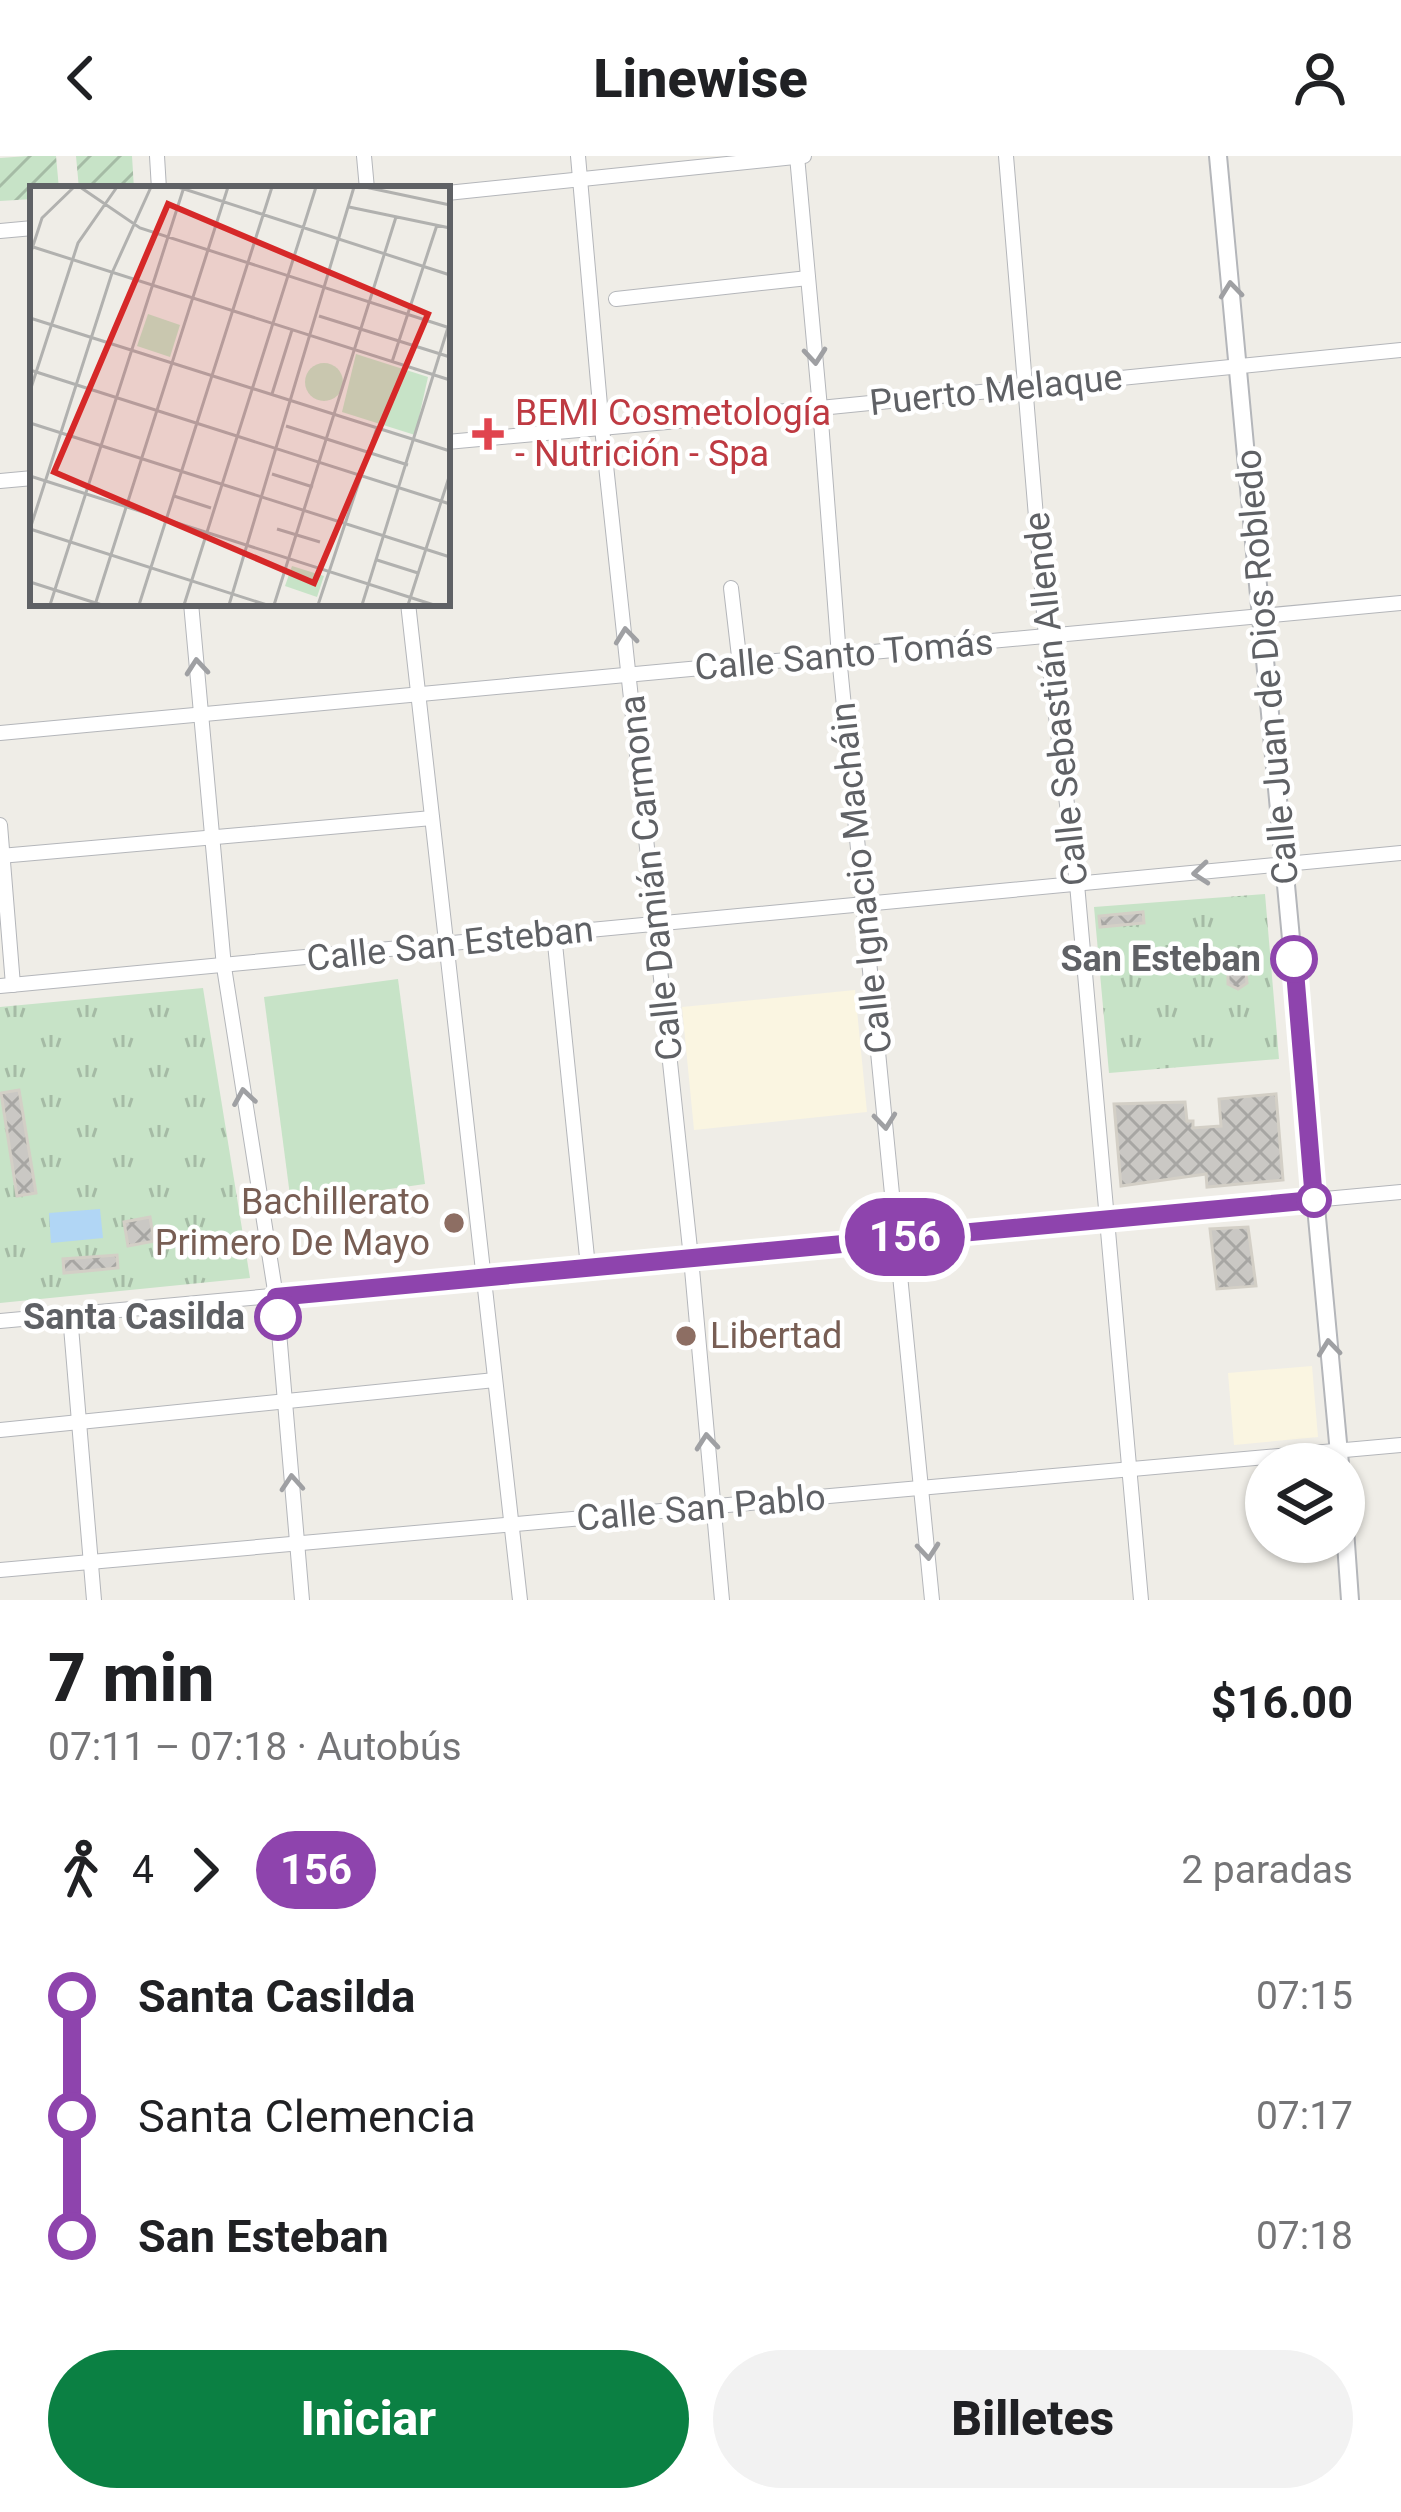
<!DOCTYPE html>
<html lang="es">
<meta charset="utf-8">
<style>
body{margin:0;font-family:Roboto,sans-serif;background:#f2f2f2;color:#202124;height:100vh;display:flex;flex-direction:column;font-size:45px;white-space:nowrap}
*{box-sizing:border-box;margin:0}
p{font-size:39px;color:#757577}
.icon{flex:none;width:66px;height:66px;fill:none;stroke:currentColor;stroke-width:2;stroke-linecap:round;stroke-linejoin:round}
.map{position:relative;height:1444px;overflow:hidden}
.sheet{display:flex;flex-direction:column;background:#fff;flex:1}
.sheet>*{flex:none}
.badge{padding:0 24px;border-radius:39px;font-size:42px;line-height:78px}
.tools{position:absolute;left:1245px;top:1287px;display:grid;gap:24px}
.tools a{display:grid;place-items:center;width:120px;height:120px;border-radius:50%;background:#fff;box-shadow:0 3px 9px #0004;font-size:60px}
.map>.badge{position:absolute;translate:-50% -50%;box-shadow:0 0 0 6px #fff}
.legs{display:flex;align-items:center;gap:18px;height:132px;padding:0 48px;font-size:39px}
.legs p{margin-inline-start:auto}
.headline{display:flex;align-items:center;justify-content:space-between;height:204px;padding:0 48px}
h1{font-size:66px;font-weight:800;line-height:90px}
.primary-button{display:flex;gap:24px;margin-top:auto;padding:24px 48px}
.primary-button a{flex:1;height:138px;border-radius:72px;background:#0b8043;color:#fff;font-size:48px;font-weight:800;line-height:138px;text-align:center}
.primary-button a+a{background:#f2f2f2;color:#202124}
ul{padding:0 48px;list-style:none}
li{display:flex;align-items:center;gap:42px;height:120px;font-size:45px}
li i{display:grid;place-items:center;width:18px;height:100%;margin:0 15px;background:currentColor}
li i::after{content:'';width:30px;height:30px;margin:-15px;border:9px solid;border-radius:50%;background:#fff}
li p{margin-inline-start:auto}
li:first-child i{background:linear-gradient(#0000 50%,currentColor 0)}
li:last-child i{background:linear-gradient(currentColor 50%,#0000 0)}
header{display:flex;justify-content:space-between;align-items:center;height:156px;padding:0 48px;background:#fff;font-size:54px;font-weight:800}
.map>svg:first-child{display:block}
.commercial{fill:#faf5e1}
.grass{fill:#c7e3c7}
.park{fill:url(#park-tufts)}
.garden{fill:url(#garden-furrows)}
.water{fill:#b1d6f5}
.building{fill:url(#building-cross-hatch);stroke:#d3cfc6;stroke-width:3}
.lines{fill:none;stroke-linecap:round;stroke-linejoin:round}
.minor-casing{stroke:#b4b6ba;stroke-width:16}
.tertiary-casing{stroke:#b4b6ba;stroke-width:20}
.minor{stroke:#fff;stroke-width:14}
.tertiary{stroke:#fff;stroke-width:16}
.oneway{stroke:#9fa0a3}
.line-1-casing{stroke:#fff;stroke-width:27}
.line-1{stroke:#8e44ad;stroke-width:18}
.health-dot{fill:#e0444e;stroke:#fff;stroke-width:4.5}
.stop-1-dot{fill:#fff;stroke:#8e44ad;stroke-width:6}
.education-dot{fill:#8d6e63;stroke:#fff;stroke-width:4.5}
.labels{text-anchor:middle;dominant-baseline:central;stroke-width:9;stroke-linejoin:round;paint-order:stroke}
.street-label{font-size:36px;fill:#5f6165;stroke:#fff}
.health-label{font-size:36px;fill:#be3a42;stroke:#fff;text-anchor:start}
.stop-label{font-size:36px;font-weight:bold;fill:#5f6165;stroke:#fff;text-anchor:end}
.education-label{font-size:36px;fill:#785e54;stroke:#fff;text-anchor:end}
.inset-road{fill:none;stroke:#b1b1af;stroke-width:3}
.view{fill:#d62828;fill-opacity:0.15;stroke:#d62828;stroke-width:6}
.inset-edge{fill:none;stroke:#5f6165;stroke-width:6}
</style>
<header><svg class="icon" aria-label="back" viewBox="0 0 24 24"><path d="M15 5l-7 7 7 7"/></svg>Linewise<svg class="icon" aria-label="person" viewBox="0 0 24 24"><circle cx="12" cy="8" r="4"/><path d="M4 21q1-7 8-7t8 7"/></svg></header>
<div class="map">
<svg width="1401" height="1444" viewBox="0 0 1401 1444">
<defs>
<pattern id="park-tufts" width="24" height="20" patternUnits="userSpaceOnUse" patternTransform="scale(3)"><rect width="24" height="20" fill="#c7e3c7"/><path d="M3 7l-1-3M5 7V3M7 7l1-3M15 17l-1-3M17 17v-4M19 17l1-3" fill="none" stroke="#a5bba5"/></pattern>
<pattern id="garden-furrows" width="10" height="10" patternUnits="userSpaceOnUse" patternTransform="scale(3)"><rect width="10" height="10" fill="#c7e3c7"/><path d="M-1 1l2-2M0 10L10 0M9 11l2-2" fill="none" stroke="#a5bba5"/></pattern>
<pattern id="building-cross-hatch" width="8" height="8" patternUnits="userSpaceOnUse" patternTransform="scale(3)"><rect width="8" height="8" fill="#cac8c4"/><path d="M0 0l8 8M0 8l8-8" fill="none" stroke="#a7a6a3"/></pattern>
</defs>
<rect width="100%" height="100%" fill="#efede7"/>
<g class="commercial">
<path d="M855,834L867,956L694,974L682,851Z"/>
<path d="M1312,1210L1318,1281L1234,1289L1228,1217Z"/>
</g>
<path class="grass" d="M398,823L425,1028L291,1047L264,841Z"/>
<g class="park">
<path d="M1265,738L1279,903L1109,917L1094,751Z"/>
<path d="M203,832L250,1122L0,1147V851Z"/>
</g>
<g class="garden">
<path d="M28,0H56L59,33H33V43L0,45V2Z"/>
<path d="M76,0H132L134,33H79Z"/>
</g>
<path class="water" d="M100,1053L103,1082L51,1087L49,1057Z"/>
<g class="building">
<path d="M1143,756L1144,767L1100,771L1099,760Z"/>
<path d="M1236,812L1246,816L1247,827L1238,833L1228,828V818Z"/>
<path d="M19,934L36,1037L17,1040L1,937Z"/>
<path d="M1276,938L1283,1024L1207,1031L1206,1018L1121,1030L1114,948L1185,946L1187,965H1193V972L1221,970L1219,943Z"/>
<path d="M150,1061L154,1085L128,1090L124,1066Z"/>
<path d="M1248,1071L1256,1130L1217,1133L1210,1073Z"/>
<path d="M117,1099L118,1112L64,1117L63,1103Z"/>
</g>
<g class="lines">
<g class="minor-casing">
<g id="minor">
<path d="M157,0L159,33"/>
<path d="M364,0L367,33"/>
<path d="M578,0L602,272L691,1102L722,1444"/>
<path d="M797,0L820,252L839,500L932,1444"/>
<path d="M1006,0L1046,481L1077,728L1141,1444"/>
<path d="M447,37L804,0"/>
<path d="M0,75L33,72"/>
<path d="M616,143L808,122"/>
<path d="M447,286L820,252L1401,194"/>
<path d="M0,325L33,322"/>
<path d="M731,432L740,509"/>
<path d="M191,447L224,811L276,1141L302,1444"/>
<path d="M408,447L520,1444"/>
<path d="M0,577L1401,447"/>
<path d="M0,669L13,829"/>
<path d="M0,700L432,662"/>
<path d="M554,778L588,1111"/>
<path d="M0,830L1401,697"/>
<path d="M70,1159L94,1444"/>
<path d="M0,1165L1401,1036"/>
<path d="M0,1274L495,1224"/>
<path d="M0,1414C467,1371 934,1332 1401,1289"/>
</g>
</g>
<g class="tertiary-casing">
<g id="tertiary">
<path d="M1218,0L1340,1308"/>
<path d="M1344,1359L1350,1444"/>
</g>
</g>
<use href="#minor" class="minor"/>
<use href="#tertiary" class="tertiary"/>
</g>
<defs><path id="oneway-chevron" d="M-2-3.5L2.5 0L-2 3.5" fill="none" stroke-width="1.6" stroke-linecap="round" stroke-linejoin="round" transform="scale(3)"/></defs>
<g class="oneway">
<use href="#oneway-chevron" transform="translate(1231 134) rotate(-96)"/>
<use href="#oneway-chevron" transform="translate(815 200) rotate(85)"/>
<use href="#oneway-chevron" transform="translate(626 480) rotate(-96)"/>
<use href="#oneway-chevron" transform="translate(197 511) rotate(-95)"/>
<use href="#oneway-chevron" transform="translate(1201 717) rotate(175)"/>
<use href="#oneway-chevron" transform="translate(244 941) rotate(-99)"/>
<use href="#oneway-chevron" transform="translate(885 965) rotate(84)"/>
<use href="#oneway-chevron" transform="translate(1329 1192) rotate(-96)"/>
<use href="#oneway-chevron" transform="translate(707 1286) rotate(-95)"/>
<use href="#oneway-chevron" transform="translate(292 1327) rotate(-94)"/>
<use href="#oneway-chevron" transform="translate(928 1395) rotate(85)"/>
</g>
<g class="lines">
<g class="line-1-casing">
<path id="line-1" d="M278,1161L276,1141L1314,1044L1294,803"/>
</g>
<use href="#line-1" class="line-1"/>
</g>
<path class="health-dot" d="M482 260h12v12h12v12h-12v12h-12v-12h-12v-12h12z"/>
<g class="stop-1-dot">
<circle cx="1294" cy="803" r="21"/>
<circle cx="1314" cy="1044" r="15"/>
<circle cx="278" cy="1161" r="21"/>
</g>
<g class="education-dot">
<circle cx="454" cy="1067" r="12"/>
<circle cx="686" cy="1180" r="12"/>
</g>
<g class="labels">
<g class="street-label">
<text transform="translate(996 234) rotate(-6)">Puerto Melaque</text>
<text transform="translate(844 499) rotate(-5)">Calle Santo Tomás</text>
<text transform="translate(1267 511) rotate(-95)">Calle Juan de Dios Robledo</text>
<text transform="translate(1056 543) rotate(-96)">Calle Sebastián Allende</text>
<text transform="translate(651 722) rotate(-96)">Calle Damián Carmona</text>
<text transform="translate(861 722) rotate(-96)">Calle Ignacio Macháin</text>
<text transform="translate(450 788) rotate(-6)">Calle San Esteban</text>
<text transform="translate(701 1352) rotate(-5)">Calle San Pablo</text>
</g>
<g class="health-label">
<text x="515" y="257">BEMI Cosmetología<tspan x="515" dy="41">- Nutrición - Spa</tspan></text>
</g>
<g class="stop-label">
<text x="1261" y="803">San Esteban</text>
<text x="245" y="1161">Santa Casilda</text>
</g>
<g class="education-label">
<text x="430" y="1046">Bachillerato<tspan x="430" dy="41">Primero De Mayo</tspan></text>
<text x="710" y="1180" text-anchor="start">Libertad</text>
</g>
</g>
<g transform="translate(30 30)">
<rect width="420" height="420" fill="#efede7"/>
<path d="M275 196a19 19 0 1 1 38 0a19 19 0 1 1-38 0Z" fill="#c7e3c7"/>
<path d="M118,128L150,139L140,171L107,160ZM326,168L398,191L385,249L312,226ZM262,380L294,390L287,411L255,400Z" fill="#c7e3c7"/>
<path class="inset-road" d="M50,1L110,42L420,142M148,1L420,89M335,1L420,19M319,21L420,42M0,60L420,194M0,69L12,32L44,1M289,130L420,171M0,132L420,265M362,176L407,39M0,184L420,318M0,205L48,57L87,1M242,208L262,144M0,237L420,371M256,240L378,279M242,288L283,301M0,290L404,419M144,310L181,322M0,343L82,87L121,1M0,343L237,419M247,343L290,356M347,374L388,387M0,396L72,419M20,419L154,1M65,419L198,1M109,419L242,1M154,419L286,1M199,419L324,1M244,419L366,31M288,419L347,242M332,419L420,135M378,419L420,288"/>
<path class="view" d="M138,18L398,128L284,397L24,286Z"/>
<rect width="420" height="420" class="inset-edge"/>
</g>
</svg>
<div class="tools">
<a><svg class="icon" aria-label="layers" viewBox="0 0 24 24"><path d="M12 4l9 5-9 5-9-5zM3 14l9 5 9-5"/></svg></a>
</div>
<b class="badge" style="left:905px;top:1081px;background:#8e44ad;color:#fff">156</b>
</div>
<section class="sheet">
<div class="headline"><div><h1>7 min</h1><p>07:11 – 07:18 · Autobús</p></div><b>$16.00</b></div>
<div class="legs"><svg class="icon" aria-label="walk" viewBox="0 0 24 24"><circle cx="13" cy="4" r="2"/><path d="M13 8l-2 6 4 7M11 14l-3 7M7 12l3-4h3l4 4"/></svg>4<svg class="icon" aria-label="forward" viewBox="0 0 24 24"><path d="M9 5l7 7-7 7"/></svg><b class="badge" style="background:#8e44ad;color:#fff">156</b><p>2 paradas</p></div>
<ul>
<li><i style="color:#8e44ad"></i><b>Santa Casilda</b><p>07:15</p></li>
<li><i style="color:#8e44ad"></i><span>Santa Clemencia</span><p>07:17</p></li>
<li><i style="color:#8e44ad"></i><b>San Esteban</b><p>07:18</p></li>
</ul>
<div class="primary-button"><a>Iniciar</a><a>Billetes</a></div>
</section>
